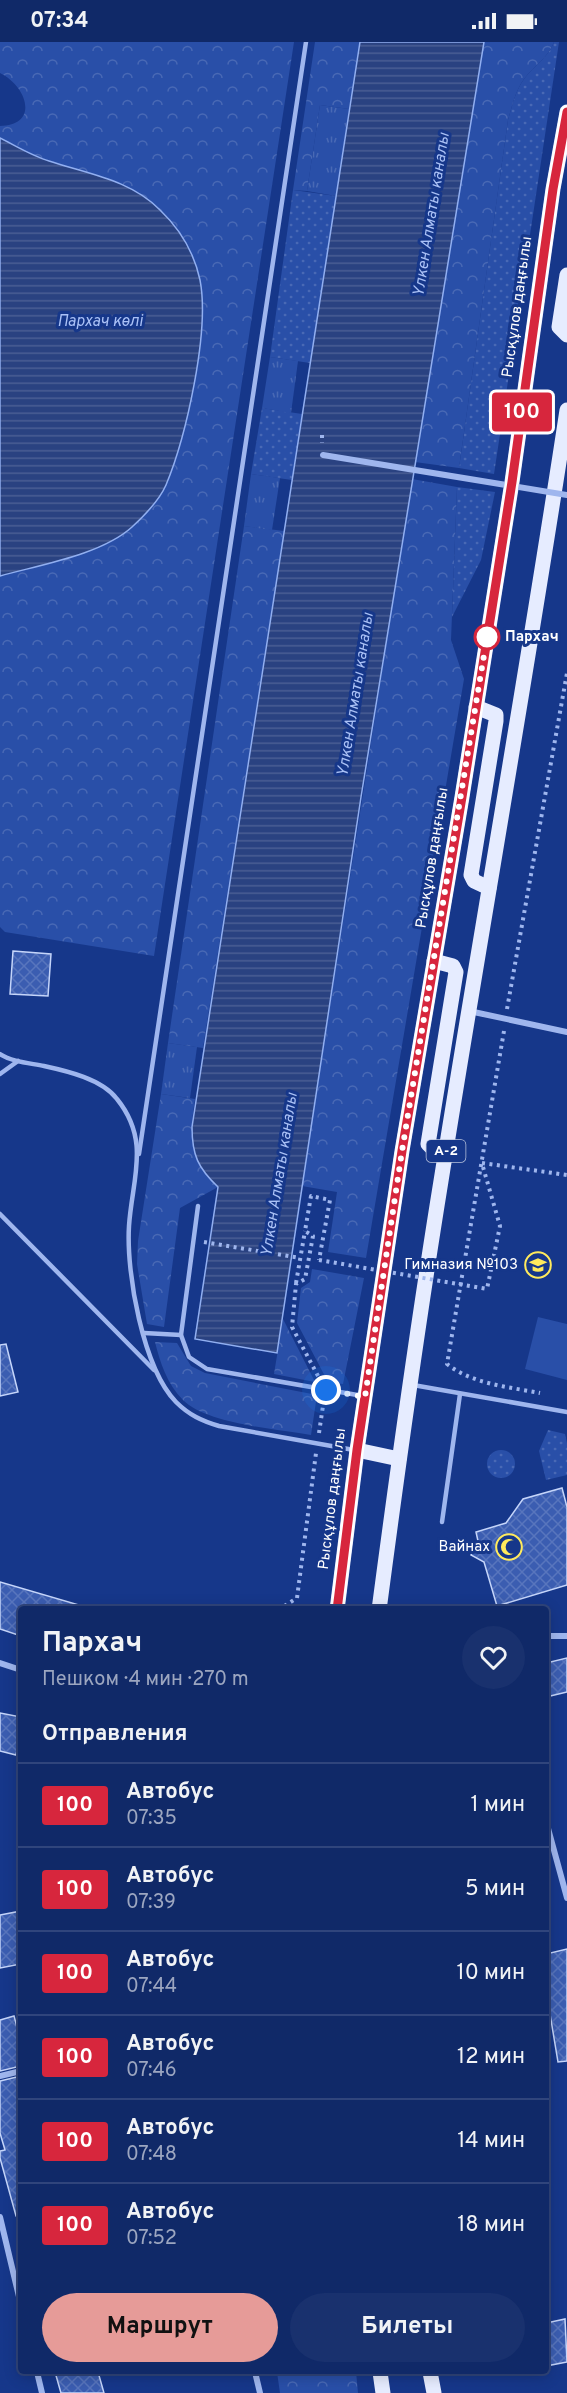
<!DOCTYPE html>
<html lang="ru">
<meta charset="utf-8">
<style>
body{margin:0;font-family:Overpass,sans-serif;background:#19316e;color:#f1f3f6;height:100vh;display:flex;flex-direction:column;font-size:22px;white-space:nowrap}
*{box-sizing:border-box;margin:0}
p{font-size:20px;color:#9ca6c0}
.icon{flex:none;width:33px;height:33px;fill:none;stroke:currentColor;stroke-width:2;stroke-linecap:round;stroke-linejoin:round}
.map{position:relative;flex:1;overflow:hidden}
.panel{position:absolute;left:18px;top:1564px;width:531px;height:768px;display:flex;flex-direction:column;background:#102968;border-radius:6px;box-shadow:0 3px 15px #0003,0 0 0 2px #30457c}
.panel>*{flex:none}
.badge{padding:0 12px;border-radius:4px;font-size:21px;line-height:39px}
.you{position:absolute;width:30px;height:30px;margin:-15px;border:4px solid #fff;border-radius:50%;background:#1a73e8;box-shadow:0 0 0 9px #1a73e833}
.map>.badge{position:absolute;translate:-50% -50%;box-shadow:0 0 0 3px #fff}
h2{padding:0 24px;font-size:22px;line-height:54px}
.round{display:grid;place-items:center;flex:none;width:63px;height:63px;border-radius:32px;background:#19316e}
.head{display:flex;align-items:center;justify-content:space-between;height:102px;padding:0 24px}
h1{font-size:28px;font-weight:700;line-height:45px}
.action{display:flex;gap:12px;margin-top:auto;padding:12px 24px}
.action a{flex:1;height:69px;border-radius:36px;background:#e69b98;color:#111;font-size:24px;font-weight:700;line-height:69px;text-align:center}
.action a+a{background:#19316e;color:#f1f3f6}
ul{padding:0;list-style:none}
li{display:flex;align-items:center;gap:18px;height:84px;padding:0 24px;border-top:2px solid #30457c}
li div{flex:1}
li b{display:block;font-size:22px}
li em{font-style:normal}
li .badge{min-width:66px;font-weight:700;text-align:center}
.status{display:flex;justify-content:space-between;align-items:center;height:42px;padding:0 30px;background:#102968;direction:ltr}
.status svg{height:16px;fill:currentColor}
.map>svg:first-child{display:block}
.grass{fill:url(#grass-dots)}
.forest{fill:url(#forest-crowns)}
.park{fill:url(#park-tufts)}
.garden{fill:#294fa8}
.water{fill:url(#water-rules);stroke:#91aff1;stroke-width:1.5}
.building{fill:url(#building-cross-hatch);stroke:#c5d5fa;stroke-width:1.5}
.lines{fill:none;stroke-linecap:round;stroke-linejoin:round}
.path{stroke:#9fb6ee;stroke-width:4;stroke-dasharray:3 4.5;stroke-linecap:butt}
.lane{stroke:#9fb6ee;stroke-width:4.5}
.street{stroke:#9fb6ee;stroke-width:6}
.primary{stroke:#e6ecff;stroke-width:15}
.path-bridge{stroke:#9fb6ee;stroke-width:4;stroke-dasharray:3 4.5;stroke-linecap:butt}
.street-bridge{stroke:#9fb6ee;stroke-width:6}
.line-casing{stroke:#fff;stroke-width:14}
.line{stroke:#d7263d;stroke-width:9}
.walk{stroke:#fff;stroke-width:6;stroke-dasharray:0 10.8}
.stop-dot{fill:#fff;stroke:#d7263d;stroke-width:3}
.labels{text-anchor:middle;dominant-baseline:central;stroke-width:6;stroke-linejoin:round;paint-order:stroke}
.shield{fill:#16378a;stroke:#b9c3dc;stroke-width:1.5}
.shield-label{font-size:14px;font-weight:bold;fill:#fff}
.street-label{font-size:15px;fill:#fff;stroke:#16378a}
.stop-label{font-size:15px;font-weight:bold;fill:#fff;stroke:#16378a;text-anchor:start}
.poi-label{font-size:15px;fill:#fff;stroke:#16378a;text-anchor:end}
.water-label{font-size:16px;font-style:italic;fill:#aac1f6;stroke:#16378a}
</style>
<div class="status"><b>07:34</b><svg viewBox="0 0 49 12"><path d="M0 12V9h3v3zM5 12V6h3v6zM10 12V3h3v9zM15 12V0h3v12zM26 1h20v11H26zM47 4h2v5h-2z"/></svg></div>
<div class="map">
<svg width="567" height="2351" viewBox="0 0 567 2351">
<defs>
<pattern id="grass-dots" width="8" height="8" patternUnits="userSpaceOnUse" patternTransform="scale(1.5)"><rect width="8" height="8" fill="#294fa8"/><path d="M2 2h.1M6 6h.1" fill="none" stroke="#4969b5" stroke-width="1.8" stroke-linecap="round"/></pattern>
<pattern id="forest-crowns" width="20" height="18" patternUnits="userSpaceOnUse" patternTransform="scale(1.5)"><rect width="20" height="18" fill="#294fa8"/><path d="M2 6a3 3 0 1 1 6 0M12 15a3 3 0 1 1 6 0" fill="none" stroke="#4969b5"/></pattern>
<pattern id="park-tufts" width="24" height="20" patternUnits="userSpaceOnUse" patternTransform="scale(1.5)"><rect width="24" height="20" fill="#294fa8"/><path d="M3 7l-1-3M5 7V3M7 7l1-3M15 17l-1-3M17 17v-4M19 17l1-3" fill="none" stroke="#4969b5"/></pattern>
<pattern id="water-rules" width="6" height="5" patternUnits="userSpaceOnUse" patternTransform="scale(1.5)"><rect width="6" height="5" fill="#2a4281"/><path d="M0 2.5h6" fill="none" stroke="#4a5e94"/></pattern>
<pattern id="building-cross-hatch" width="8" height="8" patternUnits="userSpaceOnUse" patternTransform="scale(1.5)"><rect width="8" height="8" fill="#3b5db1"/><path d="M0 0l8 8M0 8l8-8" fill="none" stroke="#5875bd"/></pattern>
</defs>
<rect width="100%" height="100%" fill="#16378a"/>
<g class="grass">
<path d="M554,0H559L494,432L459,426L508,78C512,65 515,49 524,37C534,24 548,16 554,0Z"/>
<path d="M293,148L336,154L310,321L270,315Z"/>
<path d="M262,366L302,372L292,438L251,432Z"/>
<path d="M457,445L495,450L481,518L452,575Z"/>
<path d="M548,1388L565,1392L567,1401V1433L546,1438L539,1409Z"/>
<circle cx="501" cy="1422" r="14"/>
</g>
<g class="forest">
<path d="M0,0H294L154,914L5,890L0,885V534C45,521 89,511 129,487L140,151L111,139L35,114L0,96V84C40,83 27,44 0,31Z"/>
<path d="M315,0H360L349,67L320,63L307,149L293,148Z"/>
<path d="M484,0H554C548,16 534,24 524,37C515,49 512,65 508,78L459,426L415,420Z"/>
<path d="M412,437L457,445L451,598L464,637L366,1216L328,1210L337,1150L302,1144Z"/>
<path d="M244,484L284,489L203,1006L168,1001Z"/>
<path d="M161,1052L195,1057C189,1095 189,1118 218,1145L180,1166L164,1285L147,1282L137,1222L138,1199Z"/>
<path d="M312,1227L364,1236L343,1342L328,1340L297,1281L301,1246L310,1240Z"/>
<path d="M283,1277L315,1340L274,1332Z"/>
<path d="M155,1300L177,1301L191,1324L205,1331L317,1353L311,1393C277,1387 207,1382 183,1358C167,1342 160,1320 155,1300Z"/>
<path d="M277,2330H356L358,2351H280Z"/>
</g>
<g class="park">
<path d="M320,63L349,67L336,154L307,149Z"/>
<path d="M270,315L298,319L291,371L262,366Z"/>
<path d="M251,432L280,436L272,488L244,484Z"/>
<path d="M168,1001L197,1005L190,1056L161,1052Z"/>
</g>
<path class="garden" d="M538,1275L567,1282V1338L525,1327Z"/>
<g class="water">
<path d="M360,0H484L361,755L277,1311L195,1297L218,1145C198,1126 192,1113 192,1085Z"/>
<path d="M0,96C16,104 32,114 49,119C88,132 131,138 160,168C181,188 194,210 200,238C210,289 186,395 166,443C159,459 144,474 132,485C101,513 39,523 0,534Z"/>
</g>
<g class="building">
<path d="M13,909L51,912L48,954L10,952Z"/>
<path d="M6,1302L18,1350L0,1354V1303Z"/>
<path d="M562,1446L567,1465V1543L497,1564L484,1520L471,1513L478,1499L476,1490L506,1481L523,1457Z"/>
<path d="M0,1540L79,1563V1568H21V1594L0,1587Z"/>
<path d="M567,1616V1650L546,1655V1621Z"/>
<path d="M0,1671L21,1675V1690L16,1713L0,1709Z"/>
<path d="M21,1869V1922L0,1926V1873Z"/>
<path d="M567,1907V2019L558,2020L546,1948V1912Z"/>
<path d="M14,1974L21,2000V2024L0,2029V1978Z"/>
<path d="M21,2034V2173L16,2174L0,2116V2109L5,2108L0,2091V2039Z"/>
<path d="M565,2277L567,2320L546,2324V2281Z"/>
<path d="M55,2330H98L104,2351H61Z"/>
</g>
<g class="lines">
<g class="path">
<path d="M322,393V401"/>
<path d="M507,967L567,631"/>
<path d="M504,989L447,1322C472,1342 509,1345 540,1351"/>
<path d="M482,1121L567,1133"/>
<path d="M483,1125L500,1184L487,1247"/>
<path d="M204,1200L300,1216"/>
<path d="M296,1241L305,1189"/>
<path d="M318,1334L292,1285L296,1242L305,1237L313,1194L305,1189L311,1154L330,1158L319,1218"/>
<path d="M319,1391L324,1357"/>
<path d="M278,1568L297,1556L316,1411"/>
</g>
<g class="lane">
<path d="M0,1012C12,1020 29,1021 44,1024C67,1029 102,1037 117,1057C151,1099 132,1137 129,1184C126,1231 143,1326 176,1360C189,1373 202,1379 219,1384L354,1408"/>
<path d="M0,1032L18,1019"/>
<path d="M139,1112L306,0"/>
<path d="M198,1164L181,1293L189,1315L207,1327L363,1354"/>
<path d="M0,1172L154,1328"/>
<path d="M144,1291L181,1293"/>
<path d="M413,1343L567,1370"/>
<path d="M442,1480L460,1352"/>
</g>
<g class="street">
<path d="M469,969L567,990"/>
<path d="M546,1594H567"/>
<path d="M0,1621L21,1628"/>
<path d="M546,1779L567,1856"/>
<path d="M0,2034L21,2029"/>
<path d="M0,2175L21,2263"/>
<path d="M37,2330L42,2351"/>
<path d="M255,2330L260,2351"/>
</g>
<g class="primary">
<path d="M567,233L559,285L567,293"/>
<path d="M476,665L496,673V679L471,833L474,839L489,846"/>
<path d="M434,919L453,924L456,930L428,1102L431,1105L445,1112"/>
<path d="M357,1408L399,1417"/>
<path d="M337,1568L357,1408L402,1109L462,755L512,440L553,147L567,70"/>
<path d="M379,1568C398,1424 418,1281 441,1139C482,882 528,626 567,368"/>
<path d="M380,2330L383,2351"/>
<path d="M430,2330L434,2351"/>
</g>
<path class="path-bridge" d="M319,1218L487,1247"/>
<path class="street-bridge" d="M323,413L567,453"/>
</g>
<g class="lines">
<g class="line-casing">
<path id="line" d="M337,1568L357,1408L402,1109L462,755L512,440L553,147L567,70"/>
</g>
<use href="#line" class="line"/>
<path class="walk" d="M326,1348L365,1355L402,1109L487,595"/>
</g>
<defs>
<g id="school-ring" transform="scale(1.35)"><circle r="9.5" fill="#16378a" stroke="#ffea5c" stroke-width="1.5"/><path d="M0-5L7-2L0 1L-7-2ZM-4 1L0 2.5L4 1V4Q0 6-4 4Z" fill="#ffea5c"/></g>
<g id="mosque-ring" transform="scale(1.35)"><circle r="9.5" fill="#16378a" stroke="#ffea5c" stroke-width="1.5"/><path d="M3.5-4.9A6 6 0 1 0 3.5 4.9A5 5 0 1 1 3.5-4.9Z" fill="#ffea5c"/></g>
</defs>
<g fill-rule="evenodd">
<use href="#school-ring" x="538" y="1223"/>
<use href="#mosque-ring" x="509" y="1505"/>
</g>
<circle class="stop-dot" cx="487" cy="595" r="12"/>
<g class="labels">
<rect class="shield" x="426.5" y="1098" width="39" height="22" rx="4.5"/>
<g class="shield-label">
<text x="446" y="1109">A-2</text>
</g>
<g class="street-label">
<text transform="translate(518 265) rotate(-82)">Рысқұлов даңғылы</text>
<text transform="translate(433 816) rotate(-81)">Рысқұлов даңғылы</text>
<text transform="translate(333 1457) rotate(-83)">Рысқұлов даңғылы</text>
</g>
<g class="stop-label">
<text x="505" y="595">Пархач</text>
</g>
<g class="poi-label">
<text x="518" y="1223">Гимназия №103</text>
<text x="490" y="1505">Вайнах</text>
</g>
<g class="water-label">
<text transform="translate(432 173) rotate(-81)">Үлкен Алматы каналы</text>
<text x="100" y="280">Пархач көлі</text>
<text transform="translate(356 653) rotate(-81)">Үлкен Алматы каналы</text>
<text transform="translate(280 1133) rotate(-81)">Үлкен Алматы каналы</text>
</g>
</g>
</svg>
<div class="you" style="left:326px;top:1348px"></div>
<b class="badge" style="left:522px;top:370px;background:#d7263d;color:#fff">100</b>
<section class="panel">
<div class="head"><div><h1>Пархач</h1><p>Пешком · 4 мин · 270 m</p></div><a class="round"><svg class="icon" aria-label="heart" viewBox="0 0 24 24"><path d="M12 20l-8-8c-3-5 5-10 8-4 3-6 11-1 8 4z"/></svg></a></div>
<h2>Отправления</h2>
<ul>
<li><span class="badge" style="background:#d7263d;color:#fff">100</span><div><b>Автобус</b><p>07:35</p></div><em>1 мин</em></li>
<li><span class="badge" style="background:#d7263d;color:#fff">100</span><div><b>Автобус</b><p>07:39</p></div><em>5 мин</em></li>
<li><span class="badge" style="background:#d7263d;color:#fff">100</span><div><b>Автобус</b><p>07:44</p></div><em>10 мин</em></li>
<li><span class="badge" style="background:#d7263d;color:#fff">100</span><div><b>Автобус</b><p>07:46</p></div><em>12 мин</em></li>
<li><span class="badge" style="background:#d7263d;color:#fff">100</span><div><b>Автобус</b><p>07:48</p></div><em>14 мин</em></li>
<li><span class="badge" style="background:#d7263d;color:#fff">100</span><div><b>Автобус</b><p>07:52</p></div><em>18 мин</em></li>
</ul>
<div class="action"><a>Маршрут</a><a>Билеты</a></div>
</section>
</div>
